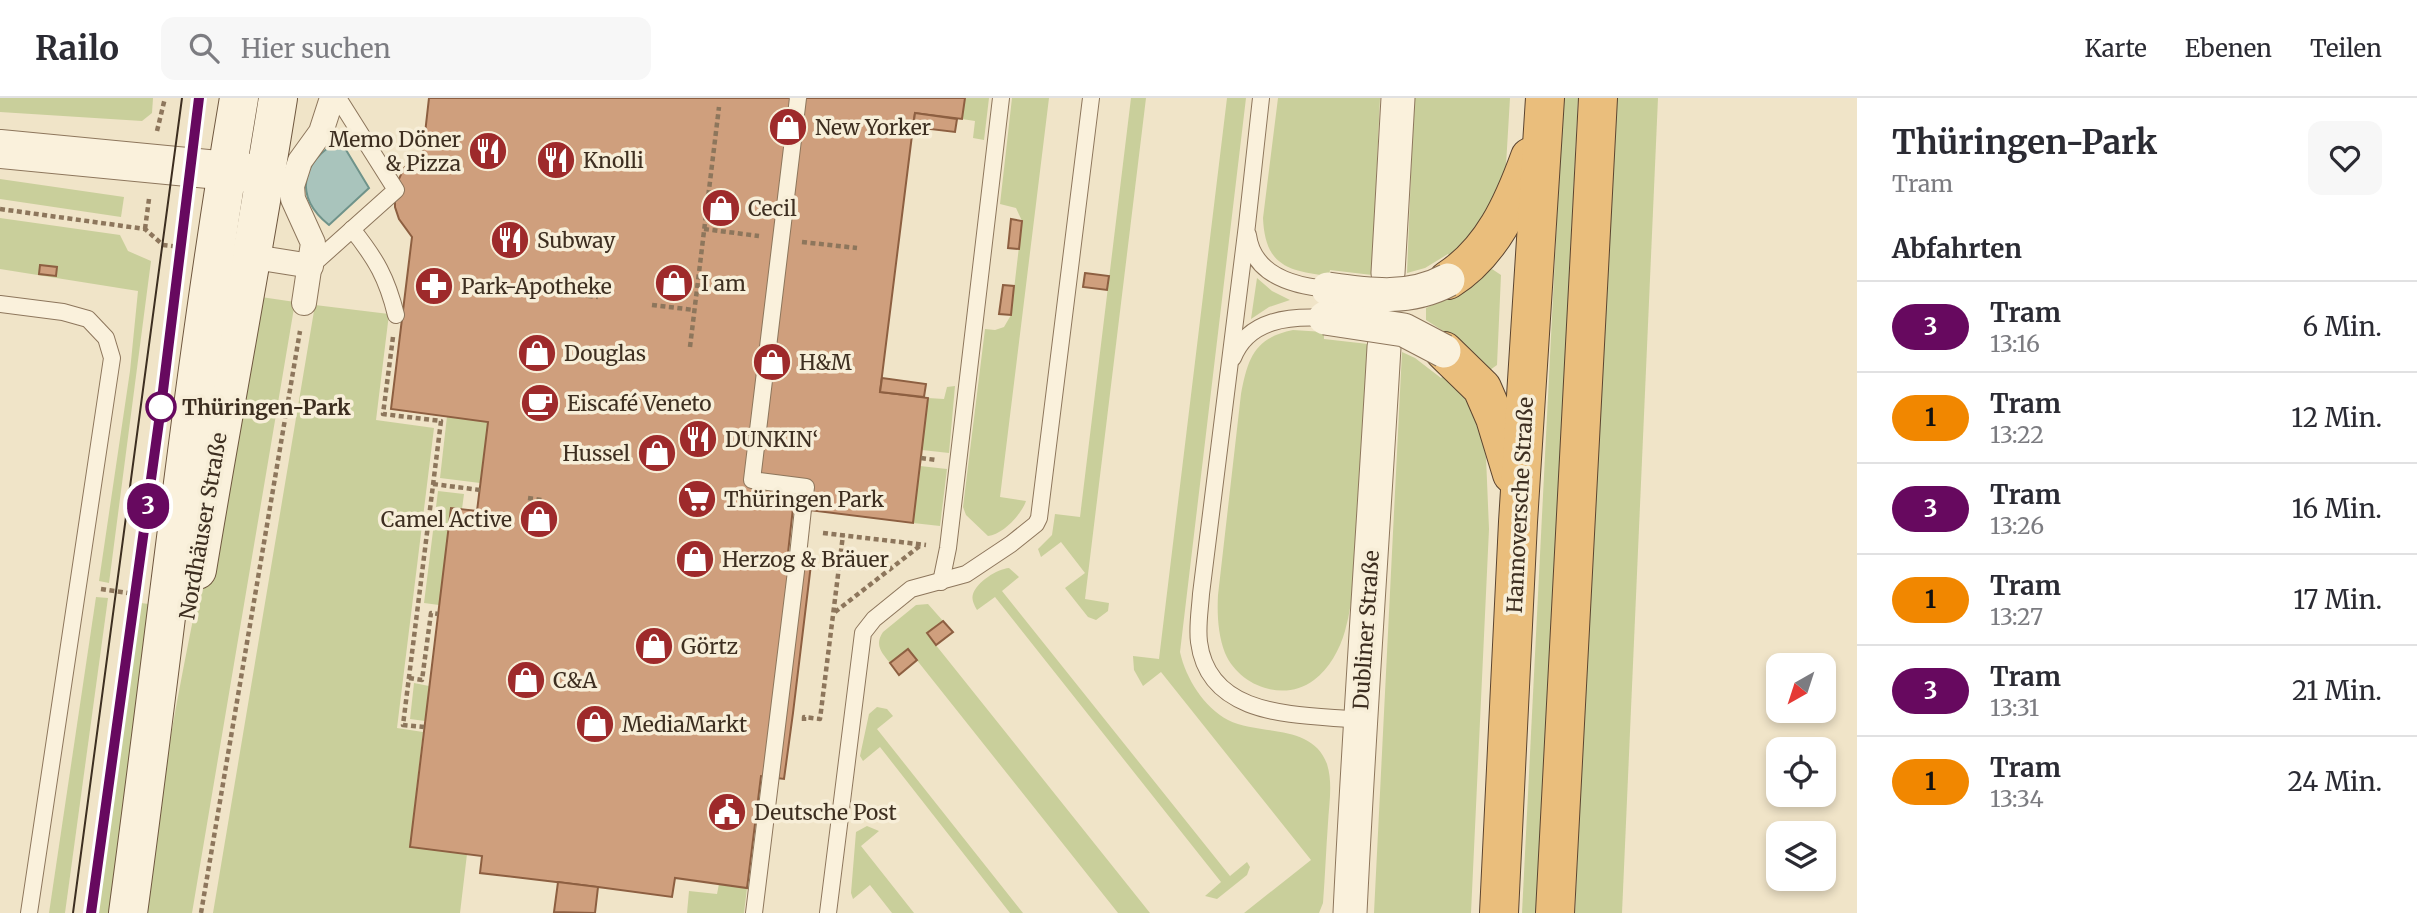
<!DOCTYPE html>
<html lang="de">
<meta charset="utf-8">
<style>
body{margin:0;font-family:Merriweather,serif;background:#f7f7f7;color:#2b2b33;height:100vh;display:flex;flex-direction:column;font-size:26px;white-space:nowrap}
*{box-sizing:border-box;margin:0}
p{font-size:23px;color:#7c7c81}
.icon{flex:none;width:38px;height:38px;fill:none;stroke:currentColor;stroke-width:2;stroke-linecap:round;stroke-linejoin:round}
.map{position:relative;flex:1;overflow:hidden}
.details{display:flex;flex-direction:column;background:#fff;width:560px}
.details>*{flex:none}
.badge{padding:0 14px;border-radius:23px;font-size:24px;line-height:46px}
.needle{width:46px;rotate:219deg}
.controls{position:absolute;left:1766px;top:555px;display:grid;gap:14px}
.controls a{display:grid;place-items:center;width:70px;height:70px;border-radius:14px;background:#fff;box-shadow:0 4px 10px #0003;font-size:35px}
.map>.badge{position:absolute;translate:-50% -50%;box-shadow:0 0 0 4px #fff}
h2{padding:0 35px;font-size:26px;line-height:63px}
.round{display:grid;place-items:center;flex:none;width:74px;height:74px;border-radius:14px;background:#f7f7f7}
.summary{display:flex;align-items:center;justify-content:space-between;height:119px;padding:0 35px}
h1{font-size:33px;font-weight:700;line-height:52px}
ul{padding:0;list-style:none}
li{display:flex;align-items:center;gap:21px;height:91px;padding:0 35px;border-top:2px solid #e1e1e2}
li div{flex:1}
li b{display:block;font-size:26px}
li em{font-style:normal}
li .badge{min-width:77px;font-weight:700;text-align:center}
header{display:flex;align-items:center;gap:42px;box-sizing:border-box;height:98px;padding:0 35px;background:#fff;border-bottom:2px solid #e1e1e2}
header strong{font-size:33px}
nav{display:flex;gap:38px;margin-inline-start:auto;font-size:24px}
.search{width:490px;height:63px;background:#f7f7f7;display:flex;align-items:center;gap:18px;box-sizing:border-box;padding:0 24px;border-radius:14px;color:#7c7c81;font-size:26px}
main{display:flex;flex:1;min-height:0}
.map>svg:first-child{display:block}
.green{fill:#c9cf9b}
.water{fill:#a9c4bc;stroke:#6f938a;stroke-width:2}
.building{fill:#cf9f7d;stroke:#8d5f41;stroke-width:2}
.lines{fill:none;stroke-linecap:round;stroke-linejoin:round}
.service-casing{stroke:#8d765c;stroke-width:18}
.pedestrian-casing{stroke:#8d765c;stroke-width:26}
.minor-casing{stroke:#8d765c;stroke-width:35}
.tertiary-casing{stroke:#8d765c;stroke-width:40}
.secondary-casing{stroke:#6f573f;stroke-width:40}
.trunk-casing{stroke:#5b4430;stroke-width:40}
.path{stroke:#8d765c;stroke-width:4.5;stroke-dasharray:5 3.5;stroke-linecap:butt}
.service{stroke:#faf1dc;stroke-width:16}
.pedestrian{stroke:#faf1dc;stroke-width:24}
.minor{stroke:#faf1dc;stroke-width:33}
.tertiary{stroke:#faf1dc;stroke-width:38}
.secondary{stroke:#faf1dc;stroke-width:38}
.trunk{stroke:#eabe7c;stroke-width:38}
.tram{stroke:#3d2e20;stroke-width:2}
.service-bridge-casing{stroke:#8d765c;stroke-width:18;stroke-linecap:butt}
.minor-bridge-casing{stroke:#8d765c;stroke-width:35;stroke-linecap:butt}
.service-bridge{stroke:#faf1dc;stroke-width:16}
.minor-bridge{stroke:#faf1dc;stroke-width:33}
.line-casing{stroke:#fff;stroke-width:16}
.line{stroke:#67095f;stroke-width:10}
.stop-dot{fill:#fff;stroke:#67095f;stroke-width:3.5}
.labels{text-anchor:middle;dominant-baseline:central;stroke-width:7;stroke-linejoin:round;paint-order:stroke}
.poi-label{font-size:21px;fill:#3d2e20;stroke:#f7eed8;text-anchor:start}
.stop-label{font-size:21px;font-weight:bold;fill:#3d2e20;stroke:#f7eed8;text-anchor:start}
.street-label{font-size:21px;fill:#3d2e20;stroke:#f7eed8}
</style>
<header>
<strong>Railo</strong>
<div class="search"><svg class="icon" aria-label="search" viewBox="0 0 24 24"><circle cx="10" cy="10" r="6"/><path d="M15 15l6 6"/></svg>Hier suchen</div>
<nav><a>Karte</a><a>Ebenen</a><a>Teilen</a></nav>
</header>
<main>
<div class="map">
<svg width="1857" height="815" viewBox="0 0 1857 815">
<rect width="100%" height="100%" fill="#f0e4c8"/>
<g class="green">
<path d="M0,0H153L152,15L142,23L0,14Z"/>
<path d="M965,0H989L984,42L973,40L975,23L962,21Z"/>
<path d="M1012,0H1049L1000,399L1026,403C1021,417 1003,436 988,438L966,417L963,409L985,231L995,232L1004,229L1011,217L1022,123L1016,110L1000,106Z"/>
<path d="M1131,0H1146L1085,501L1109,505L1108,513L1096,522L1088,519L1065,490L1085,475L1061,444L1041,459L1038,451L1052,437L1055,416L1080,419Z"/>
<path d="M1227,0H1246L1180,554C1186,581 1204,609 1228,622C1259,638 1312,625 1327,666C1333,685 1329,706 1328,725C1326,752 1325,779 1323,805L1319,815H1244L1311,762L1161,574L1143,588L1134,572L1133,558L1159,561Z"/>
<path d="M1278,0H1380L1372,177L1330,172L1329,178C1287,173 1265,167 1263,120Z"/>
<path d="M1414,0H1510L1506,67L1500,98L1453,162L1448,156L1425,170L1407,175Z"/>
<path d="M1563,0H1578L1538,815H1522Z"/>
<path d="M1616,0H1658L1622,815H1575L1593,414Z"/>
<path d="M0,81L124,99L121,119L0,101Z"/>
<path d="M0,120L120,137L128,153L151,163L109,485L99,483L130,273L138,193L0,171Z"/>
<path d="M1492,171L1501,177L1497,267L1490,272L1454,240L1426,222V210L1455,196Z"/>
<path d="M1257,180L1272,193L1290,202L1269,209L1251,221Z"/>
<path d="M261,199L295,204L192,815H144C169,608 219,404 261,199Z"/>
<path d="M315,207L389,216L376,322L434,330L397,630L423,634L410,748L467,756L460,815H213Z"/>
<path d="M1293,232L1324,234V241L1368,246C1364,304 1360,363 1357,422C1355,458 1355,498 1345,533C1340,551 1329,571 1314,582C1284,605 1239,588 1225,555C1218,537 1217,516 1218,497L1241,296C1248,260 1254,240 1293,232Z"/>
<path d="M1402,254L1415,260L1441,280L1447,274L1476,313L1486,359L1489,431L1471,815H1374Z"/>
<path d="M955,288L949,355L922,352L928,300L944,301L947,289Z"/>
<path d="M447,318L488,324L480,385L440,380Z"/>
<path d="M920,368L947,371L940,428L913,425Z"/>
<path d="M438,393L464,396L462,411L451,410L439,507L424,505Z"/>
<path d="M1009,470L1019,479L1002,493L1230,778L1247,764L1250,769L1247,777L1217,801L1205,798L1221,784L995,499L977,512C975,508 971,502 973,496C977,484 997,471 1009,470Z"/>
<path d="M96,499L108,500L65,815H49Z"/>
<path d="M141,505L156,507L111,815H97Z"/>
<path d="M928,506L943,523L927,536L1150,815H1118L908,551L890,565C882,555 874,547 883,534L916,507Z"/>
<path d="M414,585L429,588L425,623L410,621Z"/>
<path d="M877,609L887,611L893,618L877,631L1023,815H1010L880,649L863,663L860,658L869,616Z"/>
<path d="M867,728L879,733L861,748L914,815H892L870,787L853,801L851,795L856,734Z"/>
<path d="M719,786L747,790L744,815H687L689,793L717,796Z"/>
</g>
<path class="water" d="M340,42L369,90L329,127C293,98 301,64 340,42Z"/>
<g class="building">
<path d="M429,0H965L962,21L915,15L913,29L880,294L928,300L913,425L793,410L788,455L812,458L793,615L784,681L761,678L747,790L675,780L672,799L598,789L480,775L482,758L410,749L451,410L477,413L488,324L391,311L412,139L399,121L395,109V96L398,83L404,70L423,53Z"/>
<path d="M915,15L957,21L955,34L913,29Z"/>
<path d="M1011,121L1022,123L1019,151L1008,150Z"/>
<path d="M40,167L57,169L56,178L39,176Z"/>
<path d="M1085,175L1109,178L1107,192L1083,189Z"/>
<path d="M1003,187L1014,188L1011,217L999,216Z"/>
<path d="M882,280L926,286L924,299L880,294Z"/>
<path d="M943,523L953,534L936,547L927,535Z"/>
<path d="M908,551L917,562L899,577L890,565Z"/>
<path d="M558,784L598,789L595,815L554,814Z"/>
</g>
<g class="lines">
<g class="service-casing">
<g id="service">
<path d="M798,0L752,382L806,389L803,411"/>
<path d="M1261,0L1247,127L1201,496C1200,512 1197,528 1199,544C1209,622 1301,616 1360,622"/>
<path d="M352,131C376,161 387,180 396,217"/>
<path d="M1248,137C1253,177 1293,188 1328,191"/>
<path d="M311,168L396,92L338,0"/>
<path d="M0,206L63,214L88,221L106,240L112,260L29,815"/>
<path d="M1233,260C1248,221 1290,218 1325,220"/>
<path d="M941,484L948,450L1001,0"/>
<path d="M754,815L798,457"/>
<path d="M828,815L863,535L874,521L911,491L966,476L1011,446L1036,426L1039,420L1091,0"/>
</g>
</g>
<g class="pedestrian-casing">
<g id="pedestrian">
<path d="M267,161L311,168"/>
<path d="M304,205L313,145L293,101L292,88L300,63L321,34L332,0"/>
</g>
</g>
<g class="minor-casing">
<g id="minor">
<path d="M1388,175L1398,0"/>
<path d="M1350,815C1359,626 1373,438 1384,249"/>
</g>
</g>
<g class="tertiary-casing">
<path id="tertiary" d="M0,51L260,76"/>
</g>
<g class="secondary-casing">
<g id="secondary">
<path d="M197,472C223,314 253,158 278,0"/>
<path d="M128,815C165,543 193,271 239,0"/>
</g>
</g>
<g class="trunk-casing">
<g id="trunk">
<path d="M1448,182C1492,154 1513,106 1530,59"/>
<path d="M1444,253L1482,290L1495,320L1512,376"/>
<path d="M1499,815L1518,424L1545,0"/>
<path d="M1555,815L1598,0"/>
</g>
</g>
<g class="path">
<path d="M157,33L165,0"/>
<path d="M0,111L145,131L163,147L181,149"/>
<path d="M145,131L149,101"/>
<path d="M704,131L759,138"/>
<path d="M802,144L857,150"/>
<path d="M554,194L598,199"/>
<path d="M652,207L694,212"/>
<path d="M393,239L383,316L441,323L403,627L424,629"/>
<path d="M690,249L719,9"/>
<path d="M921,360L936,362"/>
<path d="M433,386L480,392"/>
<path d="M528,400L542,402"/>
<path d="M823,435L926,447"/>
<path d="M101,491L134,496"/>
<path d="M835,514L921,447"/>
<path d="M409,580L422,582L431,515L438,516"/>
<path d="M804,623V619L820,621L843,437"/>
<path d="M201,815L300,233"/>
</g>
<use href="#service" class="service"/>
<use href="#pedestrian" class="pedestrian"/>
<use href="#minor" class="minor"/>
<use href="#tertiary" class="tertiary"/>
<use href="#secondary" class="secondary"/>
<use href="#trunk" class="trunk"/>
<g class="tram">
<path d="M73,815L182,0"/>
<path d="M91,815L161,309L199,0"/>
</g>
<g class="service-bridge-casing">
<path id="service-bridge" d="M798,457L803,411"/>
</g>
<g class="minor-bridge-casing">
<g id="minor-bridge">
<path d="M1328,191C1370,197 1409,203 1448,182"/>
<path d="M1325,220L1404,232L1444,253"/>
</g>
</g>
<use href="#service-bridge" class="service-bridge"/>
<use href="#minor-bridge" class="minor-bridge"/>
</g>
<g class="lines">
<g class="line-casing">
<path id="line" d="M91,815L161,309L199,0"/>
</g>
<use href="#line" class="line"/>
</g>
<defs>
<g id="shop-disc" transform="scale(2.0125)"><circle r="9.5" fill="#9e2a2b" stroke="#f7eed8"/><path d="M-5-2.5h2.3a2.7 3.5 0 0 1 5.4 0H5L5.5 6h-11ZM-1.5-2.5h3a1.5 2.3 0 0 0-3 0Z" fill="#fff"/></g>
<g id="restaurant-disc" transform="scale(2.0125)"><circle r="9.5" fill="#9e2a2b" stroke="#f7eed8"/><path d="M-5-6h1v4h1v-4h1v4h1v-4h1v5L-1.5 .5V6h-2V.5L-5-1ZM5-6V6H3V1.5H1.5Q1.5-4 5-6Z" fill="#fff"/></g>
<g id="pharmacy-disc" transform="scale(2.0125)"><circle r="9.5" fill="#9e2a2b" stroke="#f7eed8"/><path d="M-2-6h4v4h4v4h-4v4h-4v-4h-4v-4h4Z" fill="#fff"/></g>
<g id="cafe-disc" transform="scale(2.0125)"><circle r="9.5" fill="#9e2a2b" stroke="#f7eed8"/><path d="M-5.5-4.5H6V0H3Q3 3.5 0 3.5H-2.5Q-5.5 3.5-5.5 0ZM3-3.2v2h1.7v-2ZM-6 4.5H4V6H-6Z" fill="#fff"/></g>
<g id="supermarket-disc" transform="scale(2.0125)"><circle r="9.5" fill="#9e2a2b" stroke="#f7eed8"/><path d="M-6-5.5h2.5l.6 2H6L4.5 2H-2.5L-4.4-4H-6ZM-1.5 3.2a1.3 1.3 0 1 0 .1 0ZM3 3.2a1.3 1.3 0 1 0 .1 0Z" fill="#fff"/></g>
<g id="civic-disc" transform="scale(2.0125)"><circle r="9.5" fill="#9e2a2b" stroke="#f7eed8"/><path d="M-.6-6.5H3V-4.5H.6V-3L4-1V1h2V6H-6V1h2V-1L-.6-3ZM-1.2 2.5V6h2.4V2.5Z" fill="#fff"/></g>
</defs>
<g fill-rule="evenodd">
<use href="#shop-disc" x="788" y="29"/>
<use href="#restaurant-disc" x="488" y="53"/>
<use href="#restaurant-disc" x="556" y="62"/>
<use href="#shop-disc" x="721" y="110"/>
<use href="#restaurant-disc" x="510" y="142"/>
<use href="#shop-disc" x="674" y="185"/>
<use href="#pharmacy-disc" x="434" y="188"/>
<use href="#shop-disc" x="537" y="255"/>
<use href="#shop-disc" x="772" y="264"/>
<use href="#cafe-disc" x="540" y="305"/>
<use href="#restaurant-disc" x="698" y="341"/>
<use href="#shop-disc" x="657" y="355"/>
<use href="#supermarket-disc" x="697" y="401"/>
<use href="#shop-disc" x="539" y="421"/>
<use href="#shop-disc" x="695" y="461"/>
<use href="#shop-disc" x="654" y="548"/>
<use href="#shop-disc" x="526" y="582"/>
<use href="#shop-disc" x="595" y="626"/>
<use href="#civic-disc" x="727" y="714"/>
</g>
<circle class="stop-dot" cx="161" cy="309" r="14"/>
<g class="labels">
<g class="poi-label">
<text x="815" y="29">New Yorker</text>
<text x="461" y="41" text-anchor="end">Memo Döner<tspan x="461" dy="24">&amp; Pizza</tspan></text>
<text x="583" y="62">Knolli</text>
<text x="748" y="110">Cecil</text>
<text x="537" y="142">Subway</text>
<text x="701" y="185">I am</text>
<text x="461" y="188">Park-Apotheke</text>
<text x="564" y="255">Douglas</text>
<text x="799" y="264">H&amp;M</text>
<text x="567" y="305">Eiscafé Veneto</text>
<text x="725" y="341">DUNKIN‘</text>
<text x="630" y="355" text-anchor="end">Hussel</text>
<text x="724" y="401">Thüringen Park</text>
<text x="512" y="421" text-anchor="end">Camel Active</text>
<text x="722" y="461">Herzog &amp; Bräuer</text>
<text x="681" y="548">Görtz</text>
<text x="553" y="582">C&amp;A</text>
<text x="622" y="626">MediaMarkt</text>
<text x="754" y="714">Deutsche Post</text>
</g>
<g class="stop-label">
<text x="182" y="309">Thüringen-Park</text>
</g>
<g class="street-label">
<text transform="translate(1520 407) rotate(-87)">Hannoversche Straße</text>
<text transform="translate(203 428) rotate(-80)">Nordhäuser Straße</text>
<text transform="translate(1366 532) rotate(-86)">Dubliner Straße</text>
</g>
</g>
</svg>
<div class="controls">
<a><svg class="needle" viewBox="-14 -14 28 28"><path d="M0-13l5 13h-10z" fill="#e53935"/><path d="M0 13l5-13h-10z" fill="#7c7c81"/></svg></a>
<a><svg class="icon" aria-label="locate" viewBox="0 0 24 24"><circle cx="12" cy="12" r="6"/><path d="M12 2v4M12 18v4M2 12h4M18 12h4"/></svg></a>
<a><svg class="icon" aria-label="layers" viewBox="0 0 24 24"><path d="M12 4l9 5-9 5-9-5zM3 14l9 5 9-5"/></svg></a>
</div>
<b class="badge" style="left:148px;top:408px;background:#67095f;color:#fff">3</b>
</div>
<section class="details">
<div class="summary"><div><h1>Thüringen-Park</h1><p>Tram</p></div><a class="round"><svg class="icon" aria-label="heart" viewBox="0 0 24 24"><path d="M12 20l-8-8c-3-5 5-10 8-4 3-6 11-1 8 4z"/></svg></a></div>
<h2>Abfahrten</h2>
<ul>
<li><span class="badge" style="background:#67095f;color:#fff">3</span><div><b>Tram</b><p>13:16</p></div><em>6 Min.</em></li>
<li><span class="badge" style="background:#f18700;color:#111">1</span><div><b>Tram</b><p>13:22</p></div><em>12 Min.</em></li>
<li><span class="badge" style="background:#67095f;color:#fff">3</span><div><b>Tram</b><p>13:26</p></div><em>16 Min.</em></li>
<li><span class="badge" style="background:#f18700;color:#111">1</span><div><b>Tram</b><p>13:27</p></div><em>17 Min.</em></li>
<li><span class="badge" style="background:#67095f;color:#fff">3</span><div><b>Tram</b><p>13:31</p></div><em>21 Min.</em></li>
<li><span class="badge" style="background:#f18700;color:#111">1</span><div><b>Tram</b><p>13:34</p></div><em>24 Min.</em></li>
</ul>
</section>
</main>
